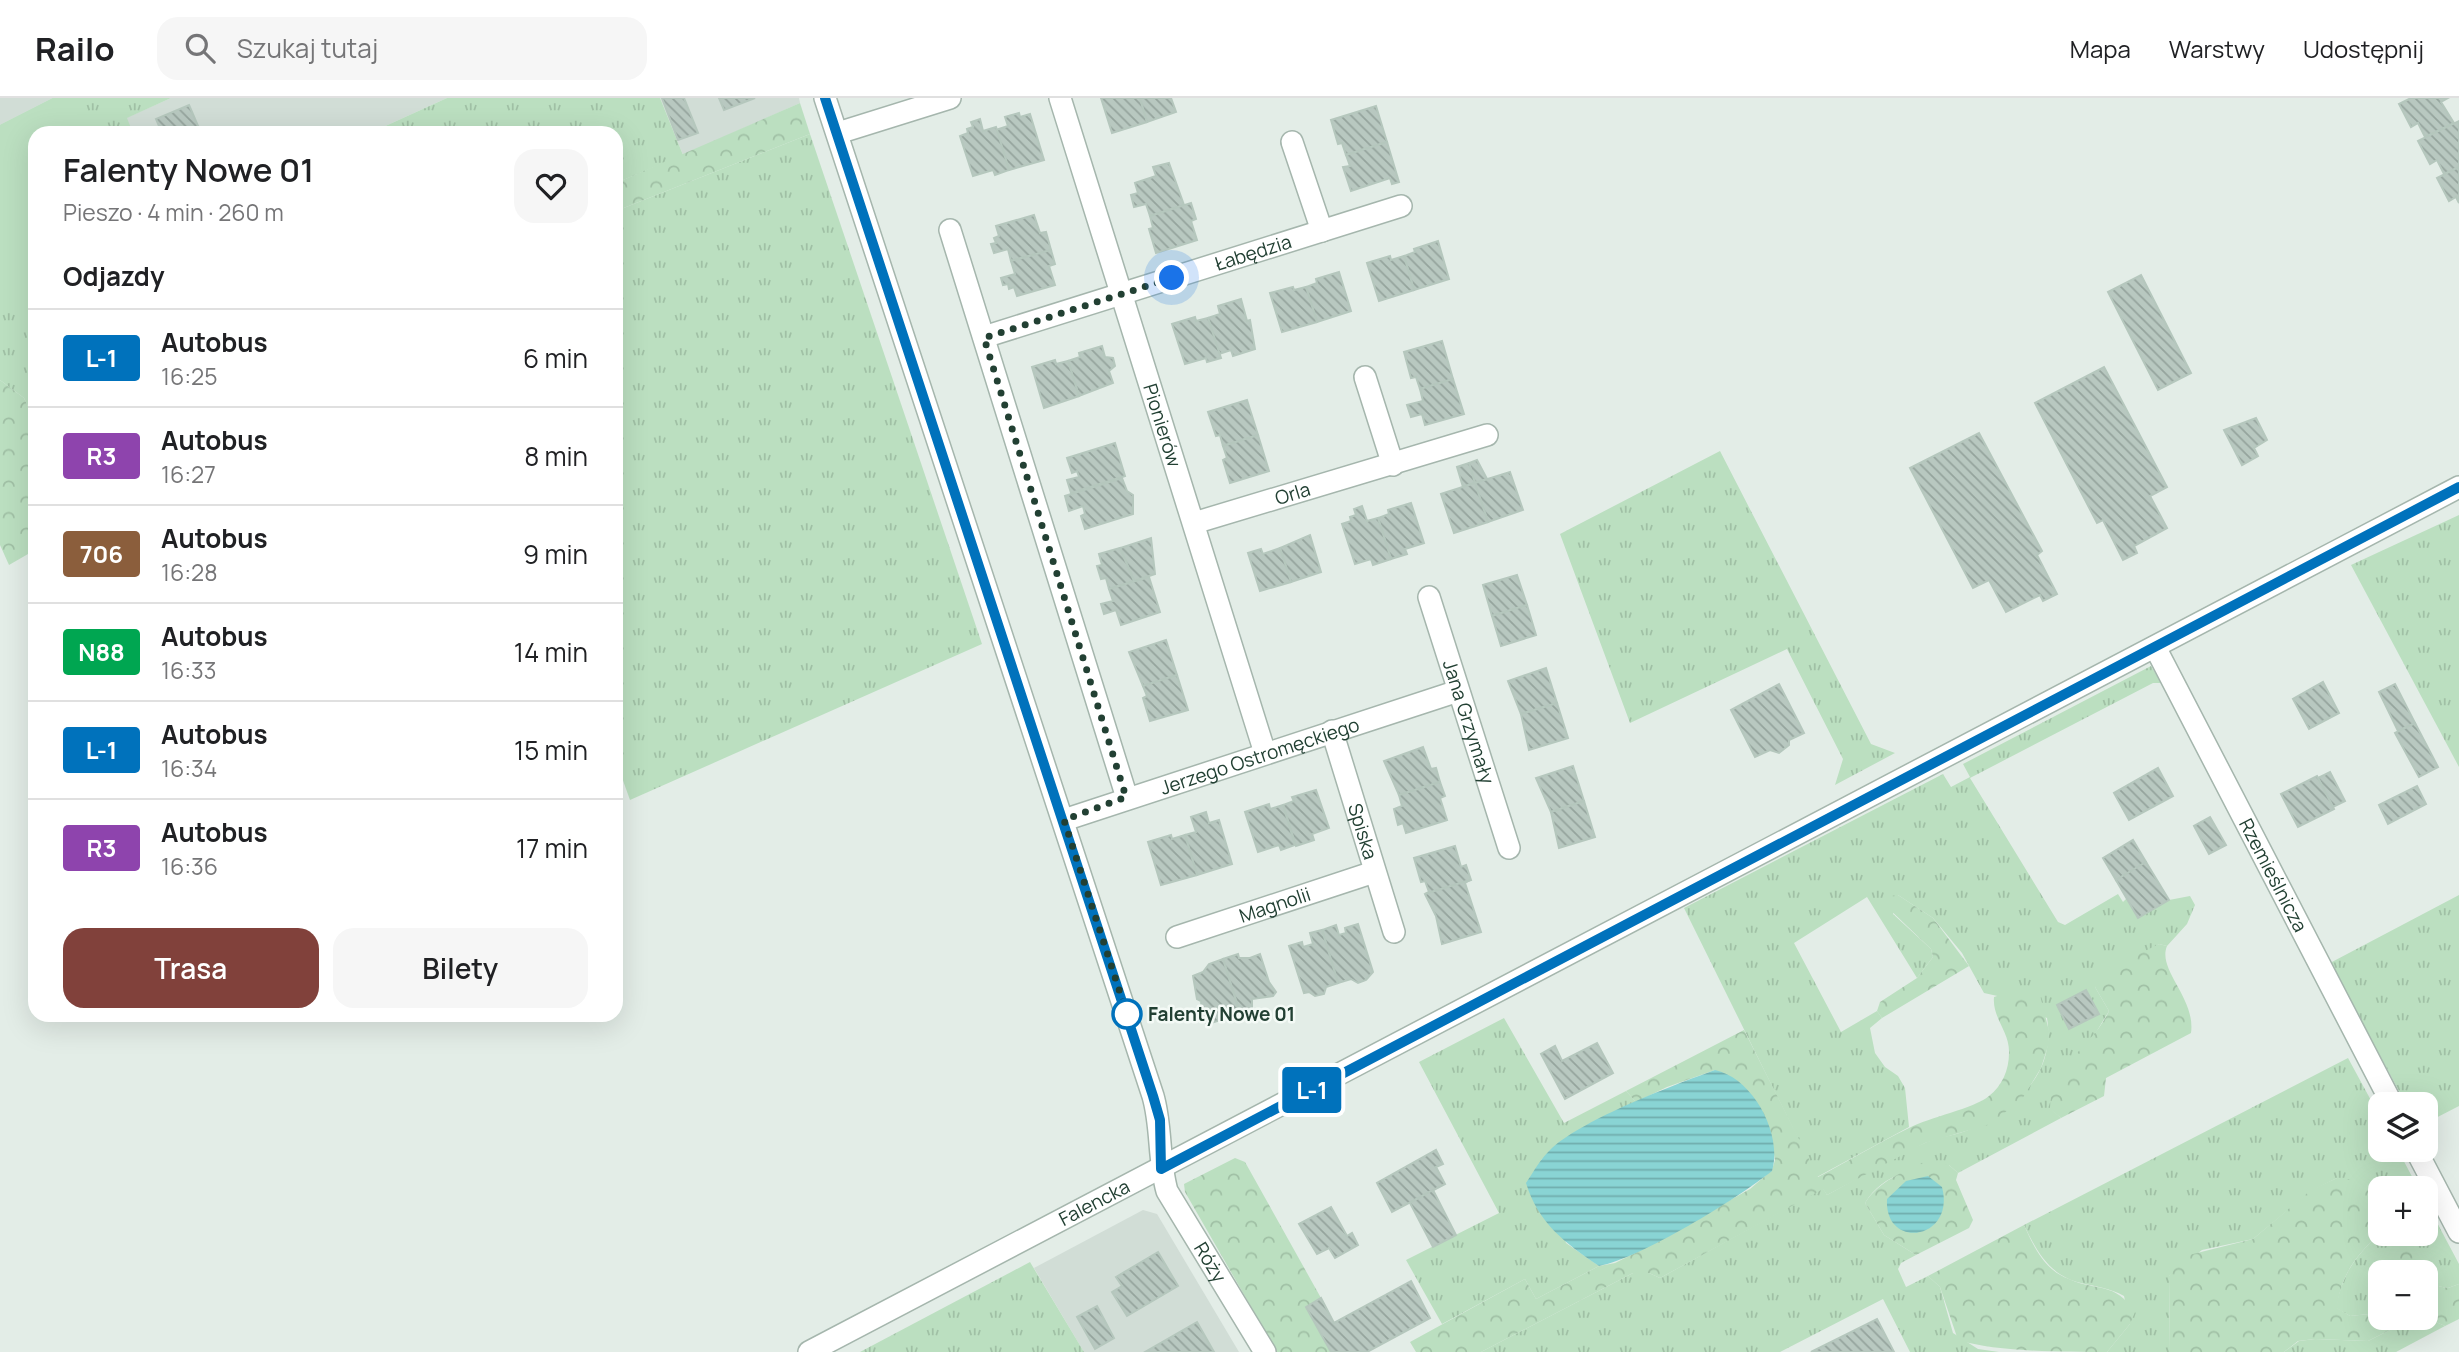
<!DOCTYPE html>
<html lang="pl">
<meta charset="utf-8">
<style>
body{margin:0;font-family:Manrope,sans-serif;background:#f6f6f6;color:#202124;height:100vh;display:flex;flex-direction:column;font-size:26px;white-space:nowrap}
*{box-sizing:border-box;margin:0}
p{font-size:23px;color:#757577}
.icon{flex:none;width:38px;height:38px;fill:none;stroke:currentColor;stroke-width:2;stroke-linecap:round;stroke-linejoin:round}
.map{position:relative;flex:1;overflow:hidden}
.drawer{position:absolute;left:28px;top:28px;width:595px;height:896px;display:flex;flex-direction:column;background:#fff;border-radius:21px;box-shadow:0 7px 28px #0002}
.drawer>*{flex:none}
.badge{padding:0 14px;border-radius:5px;font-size:24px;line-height:46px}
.fabs{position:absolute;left:2368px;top:994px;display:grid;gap:14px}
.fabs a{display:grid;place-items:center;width:70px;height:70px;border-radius:14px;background:#fff;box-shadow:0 7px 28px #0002;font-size:35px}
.you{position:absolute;width:35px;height:35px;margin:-18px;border:5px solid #fff;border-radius:50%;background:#1a73e8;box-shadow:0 0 0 10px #1a73e833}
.map>.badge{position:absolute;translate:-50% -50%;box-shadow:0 0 0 4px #fff}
h2{padding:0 35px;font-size:26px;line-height:63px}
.round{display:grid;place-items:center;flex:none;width:74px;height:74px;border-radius:21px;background:#f6f6f6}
.headline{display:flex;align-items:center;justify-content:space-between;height:119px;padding:0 35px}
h1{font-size:33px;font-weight:600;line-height:52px}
.action{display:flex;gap:14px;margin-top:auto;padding:14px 35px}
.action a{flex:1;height:80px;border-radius:21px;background:#81413b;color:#fff;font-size:28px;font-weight:600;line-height:80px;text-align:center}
.action a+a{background:#f6f6f6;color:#202124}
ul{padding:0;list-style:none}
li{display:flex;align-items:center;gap:21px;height:98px;padding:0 35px;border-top:2px solid #e0e0e0}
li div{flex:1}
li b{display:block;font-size:26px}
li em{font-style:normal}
li .badge{min-width:77px;font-weight:700;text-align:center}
header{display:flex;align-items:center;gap:42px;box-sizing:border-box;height:98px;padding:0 35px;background:#fff;border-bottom:2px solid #e0e0e0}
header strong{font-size:33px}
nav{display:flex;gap:38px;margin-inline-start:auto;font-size:24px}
.search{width:490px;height:63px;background:#f6f6f6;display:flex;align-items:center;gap:18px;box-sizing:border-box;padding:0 24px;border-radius:21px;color:#757577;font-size:26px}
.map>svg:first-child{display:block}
.built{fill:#d1ddd6}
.grass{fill:url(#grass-tufts)}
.forest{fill:url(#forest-crowns)}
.pitch{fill:#bbdfc0}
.water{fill:url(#water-rules)}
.building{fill:url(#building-back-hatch);stroke:#b5c7bd;stroke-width:2}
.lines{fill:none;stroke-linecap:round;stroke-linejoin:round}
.minor-casing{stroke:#a5b6ad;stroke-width:24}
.minor{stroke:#fff;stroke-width:21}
.line-casing{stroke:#fff;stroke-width:16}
.line{stroke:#0072bc;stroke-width:10}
.walk{stroke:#224033;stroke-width:7;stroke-dasharray:0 12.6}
.stop-dot{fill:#fff;stroke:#0072bc;stroke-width:3.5}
.labels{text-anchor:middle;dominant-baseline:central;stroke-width:5;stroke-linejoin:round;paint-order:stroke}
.street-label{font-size:19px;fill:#224033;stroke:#f4faf6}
.stop-label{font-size:19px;font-weight:bold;fill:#224033;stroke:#f4faf6;text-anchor:start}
</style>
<header>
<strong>Railo</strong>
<div class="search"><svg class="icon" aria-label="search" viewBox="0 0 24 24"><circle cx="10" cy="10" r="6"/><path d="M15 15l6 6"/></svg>Szukaj tutaj</div>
<nav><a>Mapa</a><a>Warstwy</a><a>Udostępnij</a></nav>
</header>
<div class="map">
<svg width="2459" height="1254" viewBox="0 0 2459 1254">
<defs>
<pattern id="grass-tufts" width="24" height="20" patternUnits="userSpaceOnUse" patternTransform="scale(1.75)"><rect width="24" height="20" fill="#bbdfc0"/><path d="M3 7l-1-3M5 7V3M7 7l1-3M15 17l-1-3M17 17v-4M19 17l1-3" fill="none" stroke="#a0c0a5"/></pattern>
<pattern id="forest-crowns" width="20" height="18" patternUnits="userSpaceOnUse" patternTransform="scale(1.75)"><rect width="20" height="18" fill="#bbdfc0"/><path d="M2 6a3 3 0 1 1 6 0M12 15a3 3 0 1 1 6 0" fill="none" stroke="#a0c0a5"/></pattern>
<pattern id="water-rules" width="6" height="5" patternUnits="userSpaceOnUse" patternTransform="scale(1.75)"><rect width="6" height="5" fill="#89d4d4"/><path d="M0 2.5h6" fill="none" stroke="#70adad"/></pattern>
<pattern id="building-back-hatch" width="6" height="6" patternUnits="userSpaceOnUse" patternTransform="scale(1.75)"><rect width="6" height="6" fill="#b8c8c0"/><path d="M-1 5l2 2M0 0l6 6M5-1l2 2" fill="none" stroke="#95a49d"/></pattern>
</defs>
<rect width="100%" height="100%" fill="#e3ede7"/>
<g class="built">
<path d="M0,0H53L0,27Z"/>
<path d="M171,0H447L370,35H133L126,20Z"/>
<path d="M660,0H799L800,5L683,57Z"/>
<path d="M1143,1112L1157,1116L1239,1254H1084L1034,1170Z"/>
</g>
<g class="grass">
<path d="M53,0H171L127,20L133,35H35V323L24,300L0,282V27Z"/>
<path d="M447,0H660L683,57L616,85V35H370Z"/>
<path d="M810,36L982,546L630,702L616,663V113Z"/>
<path d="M1720,353L1871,646L1895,655L1835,687L1843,661L1787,551L1630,625L1560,436Z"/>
<path d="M2459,417V669L2351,467Z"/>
<path d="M2151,568L2161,585H2153L1970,680L2058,824L2065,827L2118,796L2123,804L2127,800L2169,802L2190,798L2195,807L2187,826L2167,848L2159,846L2095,889L2109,913L2050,1010L2061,1020L1958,1075L1949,1067C1916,1070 1884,1074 1865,1105L1884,1137L1916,1157L1901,1165L1898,1171L1906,1189L1928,1178L1940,1189L1953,1235L1978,1251L1999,1254H1910L1883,1201L1780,1254H1481L1633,1175H1649L1660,1180L1823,1090L1827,1097C1860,1079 1893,1059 1927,1044C1942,1038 1959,1037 1973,1030C2018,1008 2056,975 2047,920L2002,899L1984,895L1962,855L1933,820L1898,797L1893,816L1931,851L1933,859L1917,880L1867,799L1794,845L1841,934L1877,913L1882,920L1870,930L1875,955L1885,969L1898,978L1905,990L1909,1029L1817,1079L1684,810L1943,676L1951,689L1970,679L1963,666Z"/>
<path d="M2459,797V1008L2426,1025V1006H2406L2330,865Z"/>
<path d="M1504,920L1564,1025L1626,993L1636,1004L1574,1035L1541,1062L1566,1145L1599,1168L1536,1201L1525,1181L1442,1226L1406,1162L1499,1115L1419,964Z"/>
<path d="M2348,960L2380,1019V1052H2398L2418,1090H2380V1098L2374,1091L2337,1080L2311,1093L2253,1141L2202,1152L2169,1178L2170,1254H2107L2130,1226L2124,1198C2110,1190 2097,1189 2081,1185C2050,1178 2037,1154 2024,1127Z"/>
<path d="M2426,1104L2459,1166V1186L2448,1190L2431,1187L2424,1174V1159L2382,1165L2369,1216L2350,1218L2336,1210C2342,1176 2355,1159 2380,1135L2426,1136Z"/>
<path d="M1030,1164L1084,1254H860Z"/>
<path d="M2427,1220L2445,1228L2396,1254H2284L2299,1243L2315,1241L2368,1243L2402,1226Z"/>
</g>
<g class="forest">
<path d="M800,5L810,36L616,113V85Z"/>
<path d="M0,282L24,300L35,323V452L9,467L0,447Z"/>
<path d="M1898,797L1933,820L1969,868L1882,920L1877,913L1880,904L1917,880L1933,859L1931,851L1885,807L1888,798Z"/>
<path d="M2159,846L2167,848C2157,872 2196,900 2191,935L2106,980L2104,998L2061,1020L2050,1011C2050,967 2092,950 2109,913L2095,889L2100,875Z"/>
<path d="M2024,889L2040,897L2049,933L2048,948L2041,970L2022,1001L1990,1026L1925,1045L1827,1097L1823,1091L1660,1180L1649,1175H1633L1481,1254H1416L1410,1244L1525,1181L1536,1201L1599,1168L1615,1165L1635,1155L1750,1091L1772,1072L1775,1062L1770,1034L1715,972L1667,989L1636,1004L1626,993L1744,932L1818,1079C1848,1063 1878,1045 1909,1030C1930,1019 1973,1011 1989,998C2002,988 2009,972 2009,955C2010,934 1992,920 1994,899Z"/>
<path d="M1235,1060L1245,1064L1321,1200L1306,1209L1331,1254H1277L1185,1094L1184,1086Z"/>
<path d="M1926,1063L1949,1067L1958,1075L1956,1082L1973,1122L1969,1130L1916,1157L1884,1137L1865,1105C1879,1083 1903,1074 1926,1063Z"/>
<path d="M2337,1080C2380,1083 2380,1096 2380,1135C2356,1158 2341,1176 2337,1210L2350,1218L2369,1216C2373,1181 2371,1175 2396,1149L2411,1150L2424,1159V1174H2380V1220H2426V1179L2431,1187L2448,1190L2459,1186V1221L2445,1228L2427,1220L2402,1226L2368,1243L2315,1241L2298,1243L2284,1254H2170L2169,1178L2185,1158L2253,1141L2311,1092Z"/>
<path d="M2024,1127C2034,1149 2044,1172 2069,1181C2098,1194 2114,1183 2135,1214L2130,1226L2107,1254C2063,1254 1996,1254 1958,1242L1940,1189L1928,1178Z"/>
</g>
<path class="pitch" d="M53,0H66L86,35H35V248L0,183V27Z"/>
<g class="water">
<path d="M1715,972C1753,980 1783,1036 1772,1073C1737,1101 1641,1160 1599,1168C1565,1145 1538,1125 1526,1085C1534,1073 1541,1060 1552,1050C1586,1020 1671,988 1715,972Z"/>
<path d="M1928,1078L1942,1089C1956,1142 1884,1153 1887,1101L1906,1083Z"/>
</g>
<g class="building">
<path d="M662,0H684L698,35L678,42Z"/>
<path d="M719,0H755L724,12Z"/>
<path d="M1101,0H1140L1147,24L1112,35Z"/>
<path d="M1140,0H1171L1176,14L1147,24Z"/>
<path d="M2411,0H2448L2441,4L2454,25L2425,39L2418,25L2411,29L2399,6Z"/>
<path d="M189,7L201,35H162L156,21Z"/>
<path d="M1376,8L1387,44L1346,57L1342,45L1338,46L1331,22Z"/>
<path d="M1019,15L1020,19L1030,16L1044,62L1009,72L996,32L1008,28L1005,19Z"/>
<path d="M980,21L983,33L996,29L1009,72L995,77L993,72L973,78L960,38L968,35L967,31L973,29L971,24Z"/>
<path d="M2459,23V69L2444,76L2437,62L2430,66L2418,43Z"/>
<path d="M1387,44L1399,84L1392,86L1390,80L1351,93L1343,69L1350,68L1346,57Z"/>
<path d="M1169,65L1184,107L1150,118L1146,106L1134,109L1131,97L1138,95L1135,85L1156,78L1153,69Z"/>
<path d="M2459,69V105L2456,99L2449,103L2437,80Z"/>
<path d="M1191,105L1196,121L1191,123L1197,142L1156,155L1149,131L1153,130L1150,118Z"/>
<path d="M1034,117L1040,135L1046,134L1051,152L1011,163L1008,151L994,155L991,146L996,145L994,140L999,138L996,128Z"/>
<path d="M1438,143L1449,181L1414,192L1404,158L1415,154L1414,151Z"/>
<path d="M1051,152L1055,166L1049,168L1055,187L1017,198L1014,189L1009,191L1008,186L1003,187L1001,180L1015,176L1011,163Z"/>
<path d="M1390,158L1391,162L1404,158L1414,192L1379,203L1367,165Z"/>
<path d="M1339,174L1351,213L1317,224L1306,189L1317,185L1316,181Z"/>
<path d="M2141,177L2191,275L2158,292L2108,194Z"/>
<path d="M1293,189L1294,192L1306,189L1317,224L1282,234L1270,195Z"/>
<path d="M1241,201L1247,223L1250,222L1255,251L1233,258L1231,252L1219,256L1208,220L1220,216L1218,208Z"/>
<path d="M1195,219L1196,223L1208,220L1221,260L1207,264L1206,260L1185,266L1172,226Z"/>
<path d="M1442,243L1453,281L1420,291L1416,279L1411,280L1404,254Z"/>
<path d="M1102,248L1105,259L1113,260L1115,268L1109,273L1113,285L1079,298L1068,263L1080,259L1079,255Z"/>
<path d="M1055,262L1056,266L1068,263L1079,298L1044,310L1032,269Z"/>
<path d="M2104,269L2167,389L2150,398L2167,430L2134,448L2137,455L2123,462L2103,422L2097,425L2035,305Z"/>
<path d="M1453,281L1464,316L1425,327L1422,316L1411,319L1407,307L1423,303L1420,291Z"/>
<path d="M1247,302L1258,337L1223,348L1220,337L1216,338L1208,314Z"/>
<path d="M2256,320L2267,342L2254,350L2258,358L2242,367L2224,332Z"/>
<path d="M1979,335L2042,453L2037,457L2057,496L2043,503L2040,497L2006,514L1989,482L1973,490L1910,370Z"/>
<path d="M1258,337L1269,373L1230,385L1223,362L1227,360L1223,348Z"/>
<path d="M1115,345L1125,378L1071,395L1067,382L1079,379L1077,373L1072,375L1067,360Z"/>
<path d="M1477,362L1487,381L1475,385L1469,365Z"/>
<path d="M1469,365L1475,385L1463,389L1457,369Z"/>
<path d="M1510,374L1523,412L1488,424L1475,385Z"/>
<path d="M1122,380L1127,393L1133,397V416L1085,431L1081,418L1085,416L1083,408L1069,413L1065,398Z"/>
<path d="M1475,385L1488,424L1454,435L1441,396Z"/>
<path d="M1411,405L1424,445L1405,451L1407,456L1391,461L1378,420L1389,416L1388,412Z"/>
<path d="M1362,408L1367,423L1378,420L1391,461L1373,467L1371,461L1355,466L1342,426L1351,423L1350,419L1356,417L1354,411Z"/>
<path d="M1310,437L1321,474L1291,484L1280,450Z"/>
<path d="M1151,440L1155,476L1134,483L1120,450Z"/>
<path d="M1120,450L1134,483L1109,491L1106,480L1101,481L1097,468L1102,467L1099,456Z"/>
<path d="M1280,450L1291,484L1260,493L1248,455L1261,451L1263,456Z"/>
<path d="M1517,477L1527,507L1492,518L1483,487Z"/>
<path d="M1149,479L1160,514L1121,527L1116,512L1104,516L1101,506L1113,503L1109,491Z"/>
<path d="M1527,507L1536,537L1501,548L1492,518Z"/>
<path d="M1166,542L1177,577L1143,588L1129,554Z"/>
<path d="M1546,570L1557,605L1521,616L1508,583Z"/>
<path d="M1177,577L1188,612L1150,623L1143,600L1147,598L1143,588Z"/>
<path d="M2323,584L2339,615L2309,631L2293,601Z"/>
<path d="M1779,586L1804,635L1789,642V647L1779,655L1770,652L1755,659L1731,612Z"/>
<path d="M2395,586L2415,625L2398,633L2379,594Z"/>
<path d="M1557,605L1568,640L1529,652L1521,616Z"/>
<path d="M2415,625L2438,669L2419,679L2395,635Z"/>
<path d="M1423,649L1431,671L1436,670L1440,684L1399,697L1384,663Z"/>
<path d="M1573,668L1584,703L1551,714L1536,680Z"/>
<path d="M2158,670L2173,698L2129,722L2114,695Z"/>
<path d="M2330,674L2345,703L2333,709L2318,680Z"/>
<path d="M2317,678L2334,711L2298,729L2281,696Z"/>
<path d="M1440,684L1445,698L1440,700L1447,722L1406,735L1403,725L1398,727L1394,711L1402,708L1399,697Z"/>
<path d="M2417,688L2426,706L2388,726L2379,707Z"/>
<path d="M1316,692L1329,730L1312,736L1314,742L1296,748L1283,707L1294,703L1292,699Z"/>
<path d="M1584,703L1595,739L1559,750L1551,714Z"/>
<path d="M1269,706L1270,711L1283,707L1295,747L1281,752L1279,747L1258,754L1245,714Z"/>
<path d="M1206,714L1209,725L1219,722L1232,766L1197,777L1185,737L1196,734L1191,719Z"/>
<path d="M2210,719L2226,747L2209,756L2194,728Z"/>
<path d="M1171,737L1172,741L1185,737L1197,777L1161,787L1148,744Z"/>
<path d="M2133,742L2146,764L2116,782L2103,760Z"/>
<path d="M1455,748L1461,769L1466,767L1471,782L1425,796L1429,794L1425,783L1421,784L1414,760Z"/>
<path d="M2146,764L2169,802L2138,820L2116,782Z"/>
<path d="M1470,782L1465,785L1481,834L1442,846L1436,818L1425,796Z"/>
<path d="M1358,826L1373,874L1366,882L1358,885L1351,881L1338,885L1322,832L1336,827L1339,837L1346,835L1345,830Z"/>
<path d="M1322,832L1338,885L1326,889L1324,896L1315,898L1309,894L1304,895L1289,848L1302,844L1303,849L1313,846L1310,835Z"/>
<path d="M1238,856L1239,860H1250L1260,856L1269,884L1276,894L1273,898L1252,901V912L1240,915L1223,861Z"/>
<path d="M1223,861L1240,916L1208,926L1203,923L1201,903L1197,901L1193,878L1203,874L1209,866Z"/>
<path d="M2086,892L2099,916L2069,931L2057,907Z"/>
<path d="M1597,945L1613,975L1565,1001L1541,956L1555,948L1562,963Z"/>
<path d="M1436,1052L1443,1066L1436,1069L1445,1086L1392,1114L1377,1085Z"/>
<path d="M1433,1092L1456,1137L1433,1149L1410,1105Z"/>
<path d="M1331,1109L1347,1138L1352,1135L1358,1147L1335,1160L1329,1150L1317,1156L1299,1126Z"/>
<path d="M1158,1154L1178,1188L1127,1218L1112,1194L1122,1188L1116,1179Z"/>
<path d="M1411,1183L1430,1220L1367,1254H1331L1306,1209L1321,1200L1334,1225Z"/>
<path d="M1097,1208L1114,1240L1095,1251L1077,1219Z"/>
<path d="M1877,1221L1894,1254H1811Z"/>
<path d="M1197,1224L1214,1254H1145Z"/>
</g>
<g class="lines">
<g class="minor-casing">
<g id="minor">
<path id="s1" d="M825,0L1153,998C1162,1029 1158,1061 1167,1093L1265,1254"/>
<path id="s2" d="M1060,0L1265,655"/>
<path d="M838,35L950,0"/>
<path d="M1292,44L1322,133"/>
<path d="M950,132L1127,700"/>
<path id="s3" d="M984,239L1401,108"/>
<path d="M1365,279L1393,367"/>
<path id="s4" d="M1194,425L1487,337"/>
<path id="s5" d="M1429,499L1509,750"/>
<path id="s6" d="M2155,549L2392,1006"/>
<path id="s7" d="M1332,633L1394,834"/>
<path id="s8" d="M1064,722L1458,593"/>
<path id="s9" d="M1177,839L1374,774"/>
<path d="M2416,1052L2459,1134"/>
<path id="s10" d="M809,1254L2459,389"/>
</g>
</g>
<use href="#minor" class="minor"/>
</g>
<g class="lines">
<g class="line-casing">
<path id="line" d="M825,0L1153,998L1160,1022L1161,1071L2459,389"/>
</g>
<use href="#line" class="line"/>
<path class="walk" d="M1127,916L1064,722L1126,699L984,240L1172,180"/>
</g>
<circle class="stop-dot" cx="1127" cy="916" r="14"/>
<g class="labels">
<g class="street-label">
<text stroke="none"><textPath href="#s3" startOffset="282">Łabędzia</textPath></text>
<text stroke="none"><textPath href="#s2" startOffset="343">Pionierów</textPath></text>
<text stroke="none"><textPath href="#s4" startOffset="103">Orla</textPath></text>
<text stroke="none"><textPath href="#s5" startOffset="131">Jana Grzymały</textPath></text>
<text stroke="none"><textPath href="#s8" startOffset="206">Jerzego Ostromęckiego</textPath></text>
<text stroke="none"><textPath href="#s7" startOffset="105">Spiska</textPath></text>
<text stroke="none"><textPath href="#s6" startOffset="257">Rzemieślnicza</textPath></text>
<text stroke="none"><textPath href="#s9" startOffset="103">Magnolii</textPath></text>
<text stroke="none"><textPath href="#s10" startOffset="322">Falencka</textPath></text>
<text stroke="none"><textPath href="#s1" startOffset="1230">Róży</textPath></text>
</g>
<g class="stop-label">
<text x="1148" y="916">Falenty Nowe 01</text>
</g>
</g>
</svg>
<div class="fabs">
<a><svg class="icon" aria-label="layers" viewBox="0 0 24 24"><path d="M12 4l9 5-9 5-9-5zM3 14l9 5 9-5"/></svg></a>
<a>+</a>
<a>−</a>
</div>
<div class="you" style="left:1172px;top:180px"></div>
<b class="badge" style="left:1312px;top:992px;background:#0072bc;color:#fff">L-1</b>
<section class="drawer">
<div class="headline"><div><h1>Falenty Nowe 01</h1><p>Pieszo · 4 min · 260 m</p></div><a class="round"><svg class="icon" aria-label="heart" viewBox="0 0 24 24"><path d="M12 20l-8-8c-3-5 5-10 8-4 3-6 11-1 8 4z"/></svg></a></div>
<h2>Odjazdy</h2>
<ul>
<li><span class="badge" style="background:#0072bc;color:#fff">L-1</span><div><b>Autobus</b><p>16:25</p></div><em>6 min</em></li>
<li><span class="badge" style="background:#8e44ad;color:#fff">R3</span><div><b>Autobus</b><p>16:27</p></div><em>8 min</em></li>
<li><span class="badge" style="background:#8b5e3c;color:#fff">706</span><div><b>Autobus</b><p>16:28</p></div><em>9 min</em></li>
<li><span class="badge" style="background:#00a651;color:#fff">N88</span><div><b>Autobus</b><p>16:33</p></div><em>14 min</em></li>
<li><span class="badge" style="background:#0072bc;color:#fff">L-1</span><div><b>Autobus</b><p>16:34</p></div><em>15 min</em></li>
<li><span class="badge" style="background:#8e44ad;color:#fff">R3</span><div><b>Autobus</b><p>16:36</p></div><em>17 min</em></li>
</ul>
<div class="action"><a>Trasa</a><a>Bilety</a></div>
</section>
</div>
